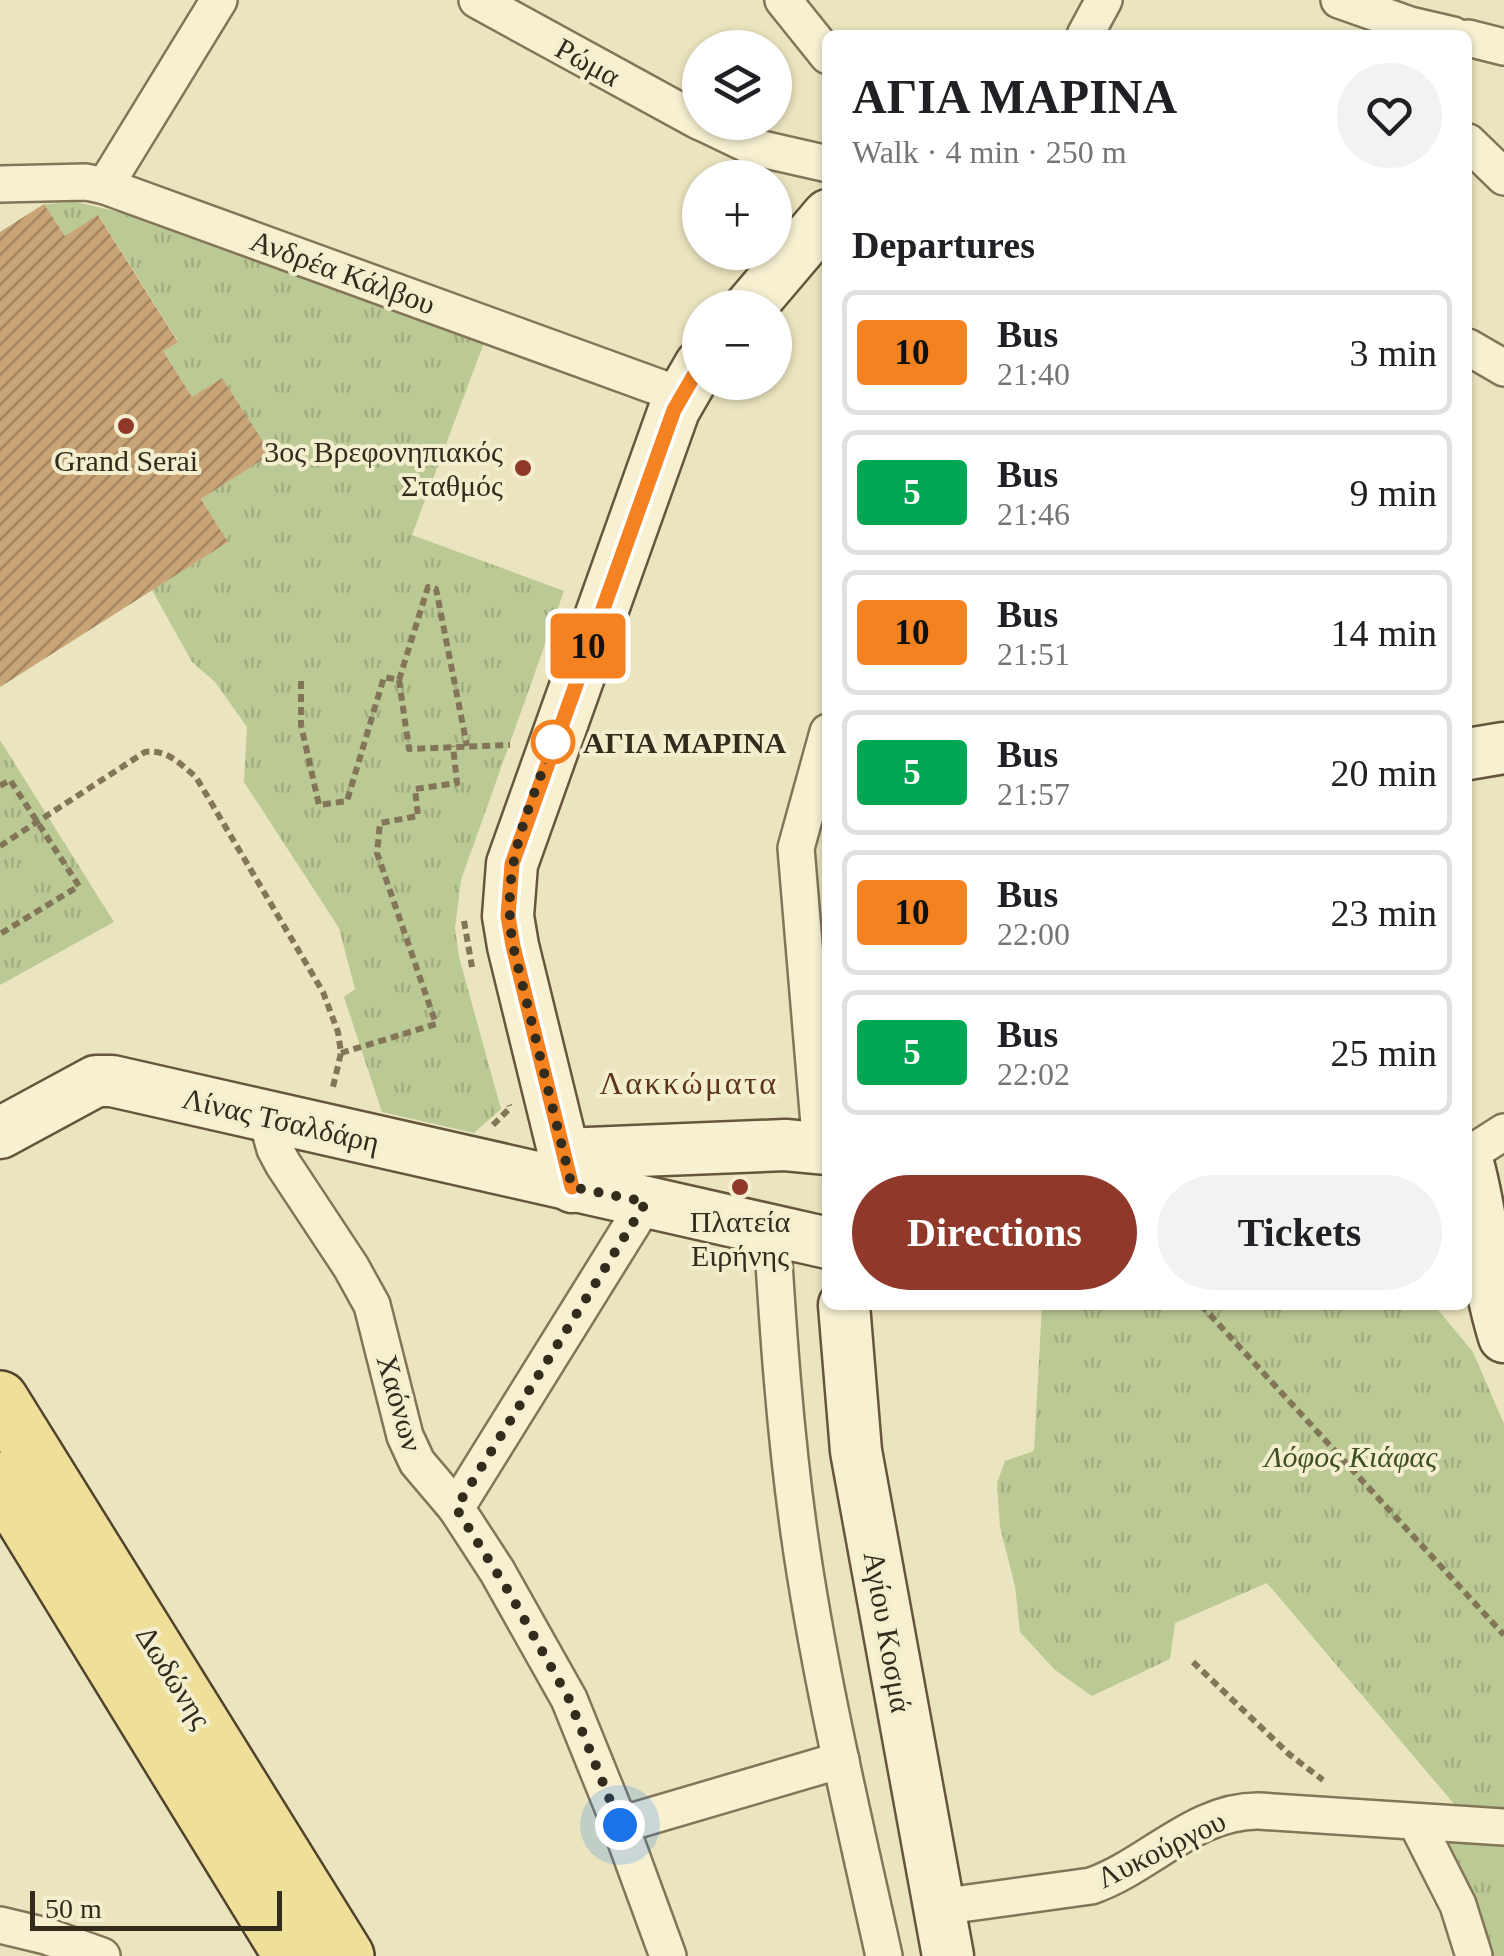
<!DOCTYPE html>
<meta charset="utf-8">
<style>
body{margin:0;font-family:Georgia,serif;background:#f2f2f2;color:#202124;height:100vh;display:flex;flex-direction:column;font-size:38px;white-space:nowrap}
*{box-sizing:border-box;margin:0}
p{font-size:32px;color:#757577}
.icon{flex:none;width:55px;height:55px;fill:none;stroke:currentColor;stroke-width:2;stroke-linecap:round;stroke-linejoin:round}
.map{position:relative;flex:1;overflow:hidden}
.side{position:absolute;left:822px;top:30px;width:650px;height:1280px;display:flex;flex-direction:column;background:#fff;border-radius:15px;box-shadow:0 2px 8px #0004}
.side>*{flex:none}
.badge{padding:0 20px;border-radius:8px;font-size:35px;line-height:65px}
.fabs{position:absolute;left:682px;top:30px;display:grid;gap:20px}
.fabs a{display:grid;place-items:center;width:110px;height:110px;border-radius:50%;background:#fff;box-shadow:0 2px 8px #0004;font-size:50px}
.scale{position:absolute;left:30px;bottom:25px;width:252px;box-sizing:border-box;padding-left:10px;border:5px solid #332b1c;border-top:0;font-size:28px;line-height:35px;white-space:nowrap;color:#332b1c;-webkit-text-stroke:8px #f3eece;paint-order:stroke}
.you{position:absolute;width:50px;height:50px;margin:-25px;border:8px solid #fff;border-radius:50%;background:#1a73e8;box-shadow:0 0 0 15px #1a73e833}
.map>.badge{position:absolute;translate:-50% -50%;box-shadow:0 0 0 5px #fff}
h2{padding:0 30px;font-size:38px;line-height:90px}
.round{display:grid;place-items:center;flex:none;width:105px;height:105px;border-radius:52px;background:#f2f2f2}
.headline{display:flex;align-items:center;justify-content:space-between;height:170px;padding:0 30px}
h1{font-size:48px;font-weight:600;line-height:75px}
.primary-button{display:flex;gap:20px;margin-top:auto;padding:20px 30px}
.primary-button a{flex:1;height:115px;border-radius:60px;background:#90392b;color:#fff;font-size:40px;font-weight:600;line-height:115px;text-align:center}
.primary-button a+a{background:#f2f2f2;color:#202124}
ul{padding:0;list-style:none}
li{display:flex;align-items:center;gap:30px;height:125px;margin:0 20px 15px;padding:0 10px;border:5px solid #e0e0e0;border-radius:15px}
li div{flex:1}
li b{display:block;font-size:38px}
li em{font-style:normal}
li .badge{min-width:110px;font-weight:700;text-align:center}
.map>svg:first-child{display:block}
.park{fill:url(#park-tufts)}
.building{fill:url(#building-hatch)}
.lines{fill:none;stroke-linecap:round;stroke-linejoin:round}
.street-casing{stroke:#837558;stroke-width:40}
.secondary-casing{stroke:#65563c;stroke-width:55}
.primary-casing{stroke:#51432d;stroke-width:60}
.path{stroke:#837558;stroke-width:6;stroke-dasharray:8 5;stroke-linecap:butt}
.street{stroke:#f7f1d2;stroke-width:35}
.secondary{stroke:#f7f1d2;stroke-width:50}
.primary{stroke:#eee098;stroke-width:55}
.line-casing{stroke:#fff;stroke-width:22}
.line{stroke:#f58220;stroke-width:15}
.walk{stroke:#332b1c;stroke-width:10;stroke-dasharray:0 18}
.poi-dot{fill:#90392b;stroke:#f3eece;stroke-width:4}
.stop-dot{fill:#fff;stroke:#f58220;stroke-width:5}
.labels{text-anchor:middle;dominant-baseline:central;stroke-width:8;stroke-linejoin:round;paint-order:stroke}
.street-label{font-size:30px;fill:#332b1c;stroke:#f3eece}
.poi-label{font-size:30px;fill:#332b1c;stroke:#f3eece}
.stop-label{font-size:30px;font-weight:bold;fill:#332b1c;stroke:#f3eece;text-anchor:start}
.park-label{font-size:30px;font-style:italic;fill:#3e4f24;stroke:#f3eece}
.neighbourhood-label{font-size:32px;letter-spacing:2.5px;fill:#5e341e;stroke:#f3eece}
</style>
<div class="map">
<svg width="1504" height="1956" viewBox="0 0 1504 1956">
<defs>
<pattern id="park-tufts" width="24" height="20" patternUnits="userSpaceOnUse" patternTransform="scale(2.5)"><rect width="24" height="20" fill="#bbc994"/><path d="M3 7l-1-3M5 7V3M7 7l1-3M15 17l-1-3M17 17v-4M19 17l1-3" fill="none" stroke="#a1ad7f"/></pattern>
<pattern id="building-hatch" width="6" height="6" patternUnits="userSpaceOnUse" patternTransform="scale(2.5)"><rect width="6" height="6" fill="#c8a477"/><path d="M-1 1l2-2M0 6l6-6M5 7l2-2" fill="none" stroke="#a38661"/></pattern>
</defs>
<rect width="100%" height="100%" fill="#ebe5bf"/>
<g class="park">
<path d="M76,202L172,224L484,343L412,535L564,591L461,880L455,928L459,957L501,1109L474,1133L382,1112L344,997L355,989L339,928L244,782L247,727L215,682L192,662L152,590L228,542L201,499L270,454L222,378L192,397L163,351L178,341L99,216L65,236L44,204Z"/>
<path d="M0,740L114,922L0,985Z"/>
<path d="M1042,1305H1434L1473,1352L1504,1424V1956H1489L1487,1937L1443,1839L1460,1811L1267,1583L1175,1623L1170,1659L1092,1696L1055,1670L1020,1632L1015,1586L1000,1527L997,1483L1005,1461L1034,1451Z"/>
</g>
<path class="building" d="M44,204L65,236L98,215L178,342L163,351L192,397L222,378L271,454L201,499L228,542L0,687V232Z"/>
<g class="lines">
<g class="street-casing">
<g id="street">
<path d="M477,0L700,122"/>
<path d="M783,0L828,56"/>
<path d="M1339,0L1410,25L1453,35"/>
<path d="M1085,35L1104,0"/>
<path d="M1468,38L1504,47"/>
<path d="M701,122L753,147L828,164"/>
<path d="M1468,142L1504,177"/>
<path d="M0,184L86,182L105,186L680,395"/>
<path d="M105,186L219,0"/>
<path d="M1468,347L1504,368"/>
<path d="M266,1117L275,1149L283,1164L351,1267L372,1305L405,1436L417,1462L456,1508L497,1571L569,1699L620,1825L668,1956"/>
<path d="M821,1148L796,848L828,732"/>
<path d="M1468,1155L1504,1132"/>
<path d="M772,1230C778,1331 785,1432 799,1532C819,1674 853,1816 884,1956"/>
<path d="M456,1508L646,1202"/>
<path d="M1416,1822L1458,1905L1474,1956"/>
<path d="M620,1825L841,1760"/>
<path d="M939,1907L1091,1886C1149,1866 1195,1810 1259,1811L1504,1827"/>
<path d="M0,1925L46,1936L102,1956"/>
</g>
</g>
<g class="secondary-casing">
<g id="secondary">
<path d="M749,308L828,215"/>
<path d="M1468,754L1504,748"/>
<path d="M0,1133L96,1081H112L828,1243"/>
<path d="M564,1154L785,1145L828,1149"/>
<path d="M1468,1163C1484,1220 1486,1280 1504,1337"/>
<path d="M572,1187L513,946L508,916L512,864L674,410L700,365"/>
<path d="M844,1305L856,1451L948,1956"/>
</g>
</g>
<g class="primary-casing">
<g id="primary">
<path d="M0,1399L346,1956"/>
<path d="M0,1480L292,1956"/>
</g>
</g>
<g class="path">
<path d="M399,680L409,749L510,745"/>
<path d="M301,681V725L319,805L347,801L384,677L399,680L428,587L436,589L467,746"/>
<path d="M0,786L10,780L79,886L0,934"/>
<path d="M0,846L145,752C167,749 179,763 196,777L323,992L338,1032L341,1053L332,1091"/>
<path d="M464,921L472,967"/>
<path d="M341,1053L436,1024L377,853L380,823L418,816L415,789L457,783L453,746"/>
<path d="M493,1125L510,1108L509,1105"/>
<path d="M1201,1305L1504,1635"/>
<path d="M1193,1662L1290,1755L1323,1780"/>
</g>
<use href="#street" class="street"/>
<use href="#secondary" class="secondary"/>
<use href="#primary" class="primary"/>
</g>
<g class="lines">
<g class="line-casing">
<path id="line" d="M572,1187L513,946L508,916L512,864L674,410L700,365"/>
</g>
<use href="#line" class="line"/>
<path class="walk" d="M553,742C527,816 500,865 513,946L572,1187L646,1202L456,1508L509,1592L569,1699L620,1825"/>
</g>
<g class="poi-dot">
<circle cx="126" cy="426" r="10"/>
<circle cx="523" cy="468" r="10"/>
<circle cx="740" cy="1187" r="10"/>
</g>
<circle class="stop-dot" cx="553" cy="742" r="20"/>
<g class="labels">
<g class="street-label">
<text transform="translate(588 62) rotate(29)">Ρώμα</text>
<text transform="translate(343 272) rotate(20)">Ανδρέα Κάλβου</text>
<text transform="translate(281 1120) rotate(13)">Λίνας Τσαλδάρη</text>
<text transform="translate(400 1403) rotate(74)">Χαόνων</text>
<text transform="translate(888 1632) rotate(80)">Αγίου Κοσμά</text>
<text transform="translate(174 1677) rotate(58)">Δωδώνης</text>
<text transform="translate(1161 1849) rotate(-26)">Λυκούργου</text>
</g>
<g class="poi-label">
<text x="503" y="451" text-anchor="end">3ος Βρεφονηπιακός<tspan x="503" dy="34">Σταθμός</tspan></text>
<text x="126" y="460">Grand Serai</text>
<text x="740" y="1221">Πλατεία<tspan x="740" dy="34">Ειρήνης</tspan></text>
</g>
<g class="stop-label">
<text x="583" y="742">ΑΓΙΑ ΜΑΡΙΝΑ</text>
</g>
<g class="park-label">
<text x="1351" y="1456">Λόφος Κιάφας</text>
</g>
<g class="neighbourhood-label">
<text x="689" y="1083">Λακκώματα</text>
</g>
</g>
</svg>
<div class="fabs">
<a><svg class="icon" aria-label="layers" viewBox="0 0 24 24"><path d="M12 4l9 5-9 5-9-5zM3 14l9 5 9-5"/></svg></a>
<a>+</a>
<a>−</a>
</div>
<div class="scale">50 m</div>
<div class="you" style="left:620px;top:1825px"></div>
<b class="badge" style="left:588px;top:646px;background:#f58220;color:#111">10</b>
<section class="side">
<div class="headline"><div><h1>ΑΓΙΑ ΜΑΡΙΝΑ</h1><p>Walk · 4 min · 250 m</p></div><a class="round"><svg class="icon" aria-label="heart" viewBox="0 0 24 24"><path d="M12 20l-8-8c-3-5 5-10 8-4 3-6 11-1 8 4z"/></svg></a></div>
<h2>Departures</h2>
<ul>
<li><span class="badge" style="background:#f58220;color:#111">10</span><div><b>Bus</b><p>21:40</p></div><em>3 min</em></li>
<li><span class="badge" style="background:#00a651;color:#fff">5</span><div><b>Bus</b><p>21:46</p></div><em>9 min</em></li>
<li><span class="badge" style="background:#f58220;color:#111">10</span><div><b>Bus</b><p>21:51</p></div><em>14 min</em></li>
<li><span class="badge" style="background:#00a651;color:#fff">5</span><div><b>Bus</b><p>21:57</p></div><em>20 min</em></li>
<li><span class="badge" style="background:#f58220;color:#111">10</span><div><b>Bus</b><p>22:00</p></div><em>23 min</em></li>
<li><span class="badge" style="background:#00a651;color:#fff">5</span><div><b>Bus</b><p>22:02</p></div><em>25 min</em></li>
</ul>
<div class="primary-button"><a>Directions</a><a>Tickets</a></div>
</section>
</div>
